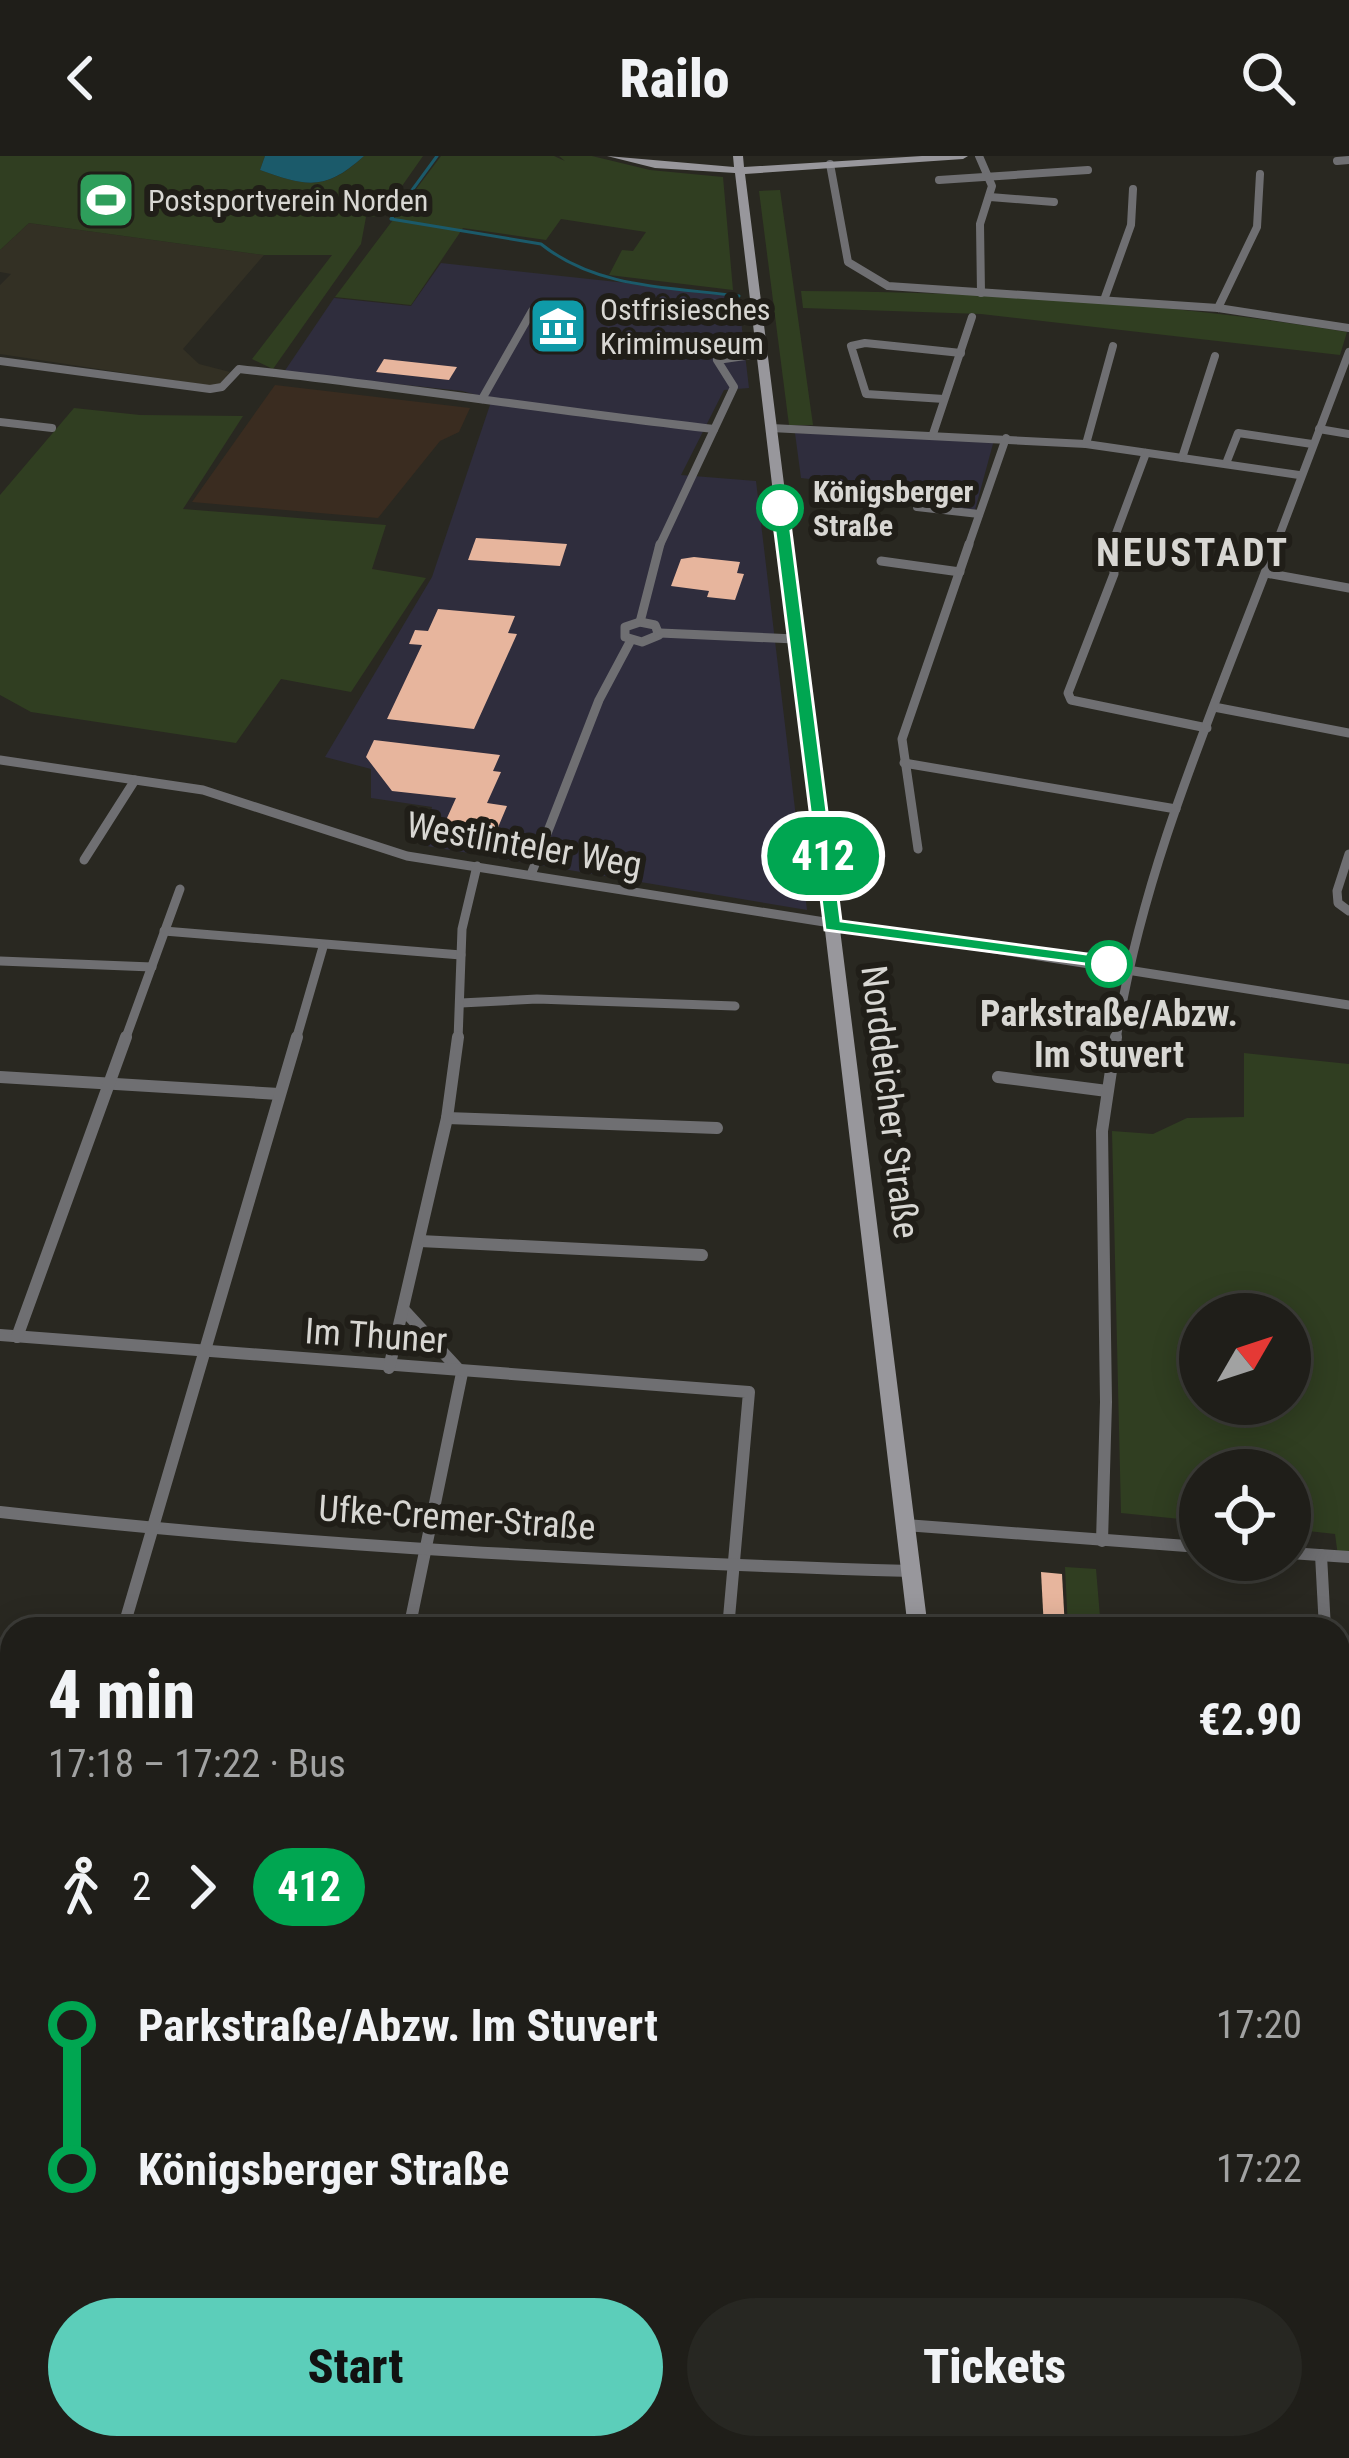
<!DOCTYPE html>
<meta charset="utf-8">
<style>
body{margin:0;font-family:"Roboto Condensed",sans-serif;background:#272722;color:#f1f3f6;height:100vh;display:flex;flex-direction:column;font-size:45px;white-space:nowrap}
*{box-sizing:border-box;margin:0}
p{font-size:39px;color:#a1a2a2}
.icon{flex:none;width:66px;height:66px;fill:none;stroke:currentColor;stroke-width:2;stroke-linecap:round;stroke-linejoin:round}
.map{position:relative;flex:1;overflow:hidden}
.drawer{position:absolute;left:0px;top:1461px;width:1350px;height:843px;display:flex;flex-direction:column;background:#1f1e19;border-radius:36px 36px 0 0;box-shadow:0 6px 30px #0003,0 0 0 3px #3c3c38}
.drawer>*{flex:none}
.badge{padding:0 24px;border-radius:39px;font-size:42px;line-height:78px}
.needle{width:78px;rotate:51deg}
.buttons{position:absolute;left:1179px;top:1137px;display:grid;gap:24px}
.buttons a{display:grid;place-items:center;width:132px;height:132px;border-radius:50%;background:#1f1e19;box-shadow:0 6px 30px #0003,0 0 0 3px #3c3c38;font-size:60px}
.map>.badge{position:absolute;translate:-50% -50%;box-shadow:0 0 0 6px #fff}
.legs{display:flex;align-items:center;gap:18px;height:132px;padding:0 48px;font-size:39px}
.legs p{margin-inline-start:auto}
.overview{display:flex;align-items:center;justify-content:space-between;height:204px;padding:0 48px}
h1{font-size:66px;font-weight:800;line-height:90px}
.cta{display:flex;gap:24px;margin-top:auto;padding:24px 48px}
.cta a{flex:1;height:138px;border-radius:72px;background:#5cceba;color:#111;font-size:48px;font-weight:800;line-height:138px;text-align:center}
.cta a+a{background:#272722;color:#f1f3f6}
ul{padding:0 48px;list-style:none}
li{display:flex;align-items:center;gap:42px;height:144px;font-size:45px}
li i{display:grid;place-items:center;width:18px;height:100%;margin:0 15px;background:currentColor}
li i::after{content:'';width:30px;height:30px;margin:-15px;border:9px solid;border-radius:50%;background:#1f1e19}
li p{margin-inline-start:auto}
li:first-child i{background:linear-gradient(#0000 50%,currentColor 0)}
li:last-child i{background:linear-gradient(currentColor 50%,#0000 0)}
header{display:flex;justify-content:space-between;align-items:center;height:156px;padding:0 48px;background:#1f1e19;font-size:54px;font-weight:800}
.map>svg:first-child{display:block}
.commercial{fill:#2f2d3d}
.industrial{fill:#3a2c20}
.built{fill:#333024}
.green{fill:#303e21;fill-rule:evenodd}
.water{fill:#1b5a6a}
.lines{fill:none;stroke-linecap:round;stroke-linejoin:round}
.stream{stroke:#1b5a6a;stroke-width:3}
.building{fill:#e7b59d}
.street-far3{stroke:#6f6f72;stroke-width:8}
.street-far2{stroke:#6f6f72;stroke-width:9}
.street-far1{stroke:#6f6f72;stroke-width:12}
.street{stroke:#6f6f72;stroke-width:15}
.secondary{fill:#98979c;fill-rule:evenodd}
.line-1{fill:#00a651;stroke:#fff;stroke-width:3}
.stop-1-dot{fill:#fff;stroke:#00a651;stroke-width:6}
.labels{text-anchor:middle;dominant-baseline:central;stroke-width:12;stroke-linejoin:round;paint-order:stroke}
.far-poi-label{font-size:30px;fill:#d8d7d3;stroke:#201e18;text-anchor:start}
.far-stop-label{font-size:30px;font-weight:bold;fill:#d8d7d3;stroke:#201e18;text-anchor:start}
.street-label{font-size:36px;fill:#d8d7d3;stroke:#201e18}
.stop-label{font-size:36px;font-weight:bold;fill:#d8d7d3;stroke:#201e18}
.far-district-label{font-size:39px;font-weight:bold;letter-spacing:3px;fill:#d8d7d3;stroke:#201e18}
</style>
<header><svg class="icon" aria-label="back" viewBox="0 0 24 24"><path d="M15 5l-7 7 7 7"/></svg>Railo<svg class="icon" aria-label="search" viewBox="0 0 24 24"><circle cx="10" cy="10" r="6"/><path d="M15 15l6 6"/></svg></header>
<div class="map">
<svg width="1349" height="2302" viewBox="0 0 1349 2302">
<rect width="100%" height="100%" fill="#292821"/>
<g class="commercial">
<path d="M441,107L738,139L749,232L724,234L681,319L756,325L807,754L421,689L432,651L371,642V613L325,601L432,421L492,243L462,235L284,216L334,142L411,150Z"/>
<path d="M795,277L994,284L975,354L869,342L875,331L801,322Z"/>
</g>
<path class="industrial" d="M275,229L470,252L459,276L440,285L378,362L192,346Z"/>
<path class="built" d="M29,67L264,99L183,193L199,208L230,216L217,231L0,198V129L11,118L0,116V94Z"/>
<g class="green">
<path d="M0,0H265L260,14C308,31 326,35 364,0H423L381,60L366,61L361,88L273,213L252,203L332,99H264L29,67L0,94Z"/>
<path d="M441,0H554L565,5L559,0H592L650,14L723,21L733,134L609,119L622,94L633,95L646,76L561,63L546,84L463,72L411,149L335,141Z"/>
<path d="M780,34L813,269H789L759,35Z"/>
<path d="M801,135C984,136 1166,146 1347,176L1340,199L981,158L803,152Z"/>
<path d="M74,252L140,259L243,260L183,353L386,369L372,413L426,422L351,536L281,523L236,587L31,556L0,539V339Z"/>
<path d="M1244,897L1349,908V1401L1338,1400L1335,1378L1290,1373V1314H1200V1365L1121,1357L1112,975L1153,978L1187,962L1244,961ZM1200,1158H1290V1248H1200Z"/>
<path d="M1065,1411L1096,1413L1101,1473H1068Z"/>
</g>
<path class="water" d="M265,0H364C325,35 308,31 260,14Z"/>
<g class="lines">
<path class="stream" d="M437,0L391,63L541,88C597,133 671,131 739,140"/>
</g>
<g class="building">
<path d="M384,203L457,211L449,224L376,216Z"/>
<path d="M476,382L525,385L567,388L560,410L468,404Z"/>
<path d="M694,401L740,406L737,417L744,418L735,444L707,441L709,435L671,430L681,403Z"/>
<path d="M438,453L515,460L508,477L517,478L474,573L387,563L422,489L409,488L415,474L428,475Z"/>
<path d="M374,584L500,599L493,615L501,616L487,647L507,650L491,688L438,682L456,642L392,635L366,601Z"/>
<path d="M1041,1416L1062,1418L1065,1473H1044Z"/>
</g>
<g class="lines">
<g class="street-far3">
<path d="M979,0L992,30L980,68L981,137"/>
<path d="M1337,5L1349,4"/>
<path d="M830,8L848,106L888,130L1218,152L1349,172"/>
<path d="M939,24L1088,14"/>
<path d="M990,41L1054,46"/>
<path d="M1104,144L1131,69L1133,33"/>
<path d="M1218,152L1257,71L1260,18"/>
<path d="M0,205L210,233L222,231L239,213C398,230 555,255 714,273"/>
<path d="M482,243L532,155"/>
<path d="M944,243L866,238L851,190L865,187L961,197"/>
<path d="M0,266L52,272"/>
<path d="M771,272L1086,288L1299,319"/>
<path d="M1319,273L1349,278"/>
<path d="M933,278L972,161"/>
<path d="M1086,288L1113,190"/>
<path d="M1182,302L1215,200"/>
<path d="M1227,305L1238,277L1312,288"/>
<path d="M917,351L979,358"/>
<path d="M659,391L734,231L717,204L759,198"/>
<path d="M968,391L1006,282"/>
<path d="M1111,391L1146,297"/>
<path d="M1275,391L1349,196"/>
</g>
<g class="street-far2">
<path d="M1113,388L1114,418L1068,537L1071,544L1207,572"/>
<path d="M881,405L960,416"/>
<path d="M1266,417L1349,432"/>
<path d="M640,466L660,388"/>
<path d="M640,466L655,469L659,479L642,486L625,481V471Z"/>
<path d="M660,477L795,483"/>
<path d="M1214,551L1349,577"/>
<path d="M0,604L203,634L407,700L1349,849"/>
<path d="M904,607L1176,653"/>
<path d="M918,693L902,583L969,388"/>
<path d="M1349,698L1337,735L1338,747L1349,755"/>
<path d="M84,704L135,624"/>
<path d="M532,716L599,544L631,484"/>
<path d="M164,775L461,799"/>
<path d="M0,805L152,811"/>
<path d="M461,847L537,843L735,850"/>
<path d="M125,884L180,733"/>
<path d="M296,884L323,791"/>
<path d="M458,884L462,773L477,710"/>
<path d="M1116,884C1142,712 1215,550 1276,388"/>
</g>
<g class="street-far1">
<path d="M0,921L279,938"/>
<path d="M998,921L1107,935"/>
<path d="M447,962L717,972"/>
<path d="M420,1085L702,1099"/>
<path d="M403,1153L462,1217L409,1473"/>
<path d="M0,1179L749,1236L728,1473"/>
<path d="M17,1181L126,881"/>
<path d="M389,1212L447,962L458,881"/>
<path d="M0,1356C302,1390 608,1406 912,1415"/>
<path d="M905,1369L1200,1391"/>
<path d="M1102,1385L1106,1246L1102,975L1116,881"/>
<path d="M1290,1397L1349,1401"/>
<path d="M1321,1399L1325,1473"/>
<path d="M123,1473L297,881"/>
</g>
<g class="street">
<path d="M1338,1719L1349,1889"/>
<path d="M0,1887L12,1849"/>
<path d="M679,2292V2302"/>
<path d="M1326,2292L1327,2302"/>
<path d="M185,2302L187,2292"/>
<path d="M364,2302L365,2292"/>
</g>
<g class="secondary">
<path d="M607,0L734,11L733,0H743L744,11L922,0H968L963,3L745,18L928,1473H908L735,17L655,12Z"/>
<path d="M1005,2292H1031L1032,2302H1006Z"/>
</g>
</g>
<path class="line-1" d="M780,348L788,352L841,765L1109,801L1119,808L1116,812L825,774L772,352Z"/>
<defs>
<g id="stadium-square" transform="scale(3)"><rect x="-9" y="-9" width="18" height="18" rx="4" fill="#2e9e5b" stroke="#201e18"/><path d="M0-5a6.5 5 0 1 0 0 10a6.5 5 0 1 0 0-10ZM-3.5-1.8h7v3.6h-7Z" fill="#fff"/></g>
<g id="museum-square" transform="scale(3)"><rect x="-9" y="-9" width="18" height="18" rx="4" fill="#0f9aa8" stroke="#201e18"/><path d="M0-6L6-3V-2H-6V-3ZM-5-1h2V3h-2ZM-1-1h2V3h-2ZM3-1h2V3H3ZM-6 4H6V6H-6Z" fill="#fff"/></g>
</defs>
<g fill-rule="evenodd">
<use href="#stadium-square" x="106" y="44"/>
<use href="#museum-square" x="558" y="170"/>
</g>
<g class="stop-1-dot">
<circle cx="780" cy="352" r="21"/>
<circle cx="1109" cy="808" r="21"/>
</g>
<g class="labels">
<g class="far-poi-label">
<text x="148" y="44">Postsportverein Norden</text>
<text x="600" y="153">Ostfrisiesches<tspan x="600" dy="34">Krimimuseum</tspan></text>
</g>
<g class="far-stop-label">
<text x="813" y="335">Königsberger<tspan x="813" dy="34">Straße</tspan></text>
</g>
<g class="street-label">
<text transform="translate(524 689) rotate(10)">Westlinteler Weg</text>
<text transform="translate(890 946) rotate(83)">Norddeicher Straße</text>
<text transform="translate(376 1180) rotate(4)">Im Thuner</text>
<text transform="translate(457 1362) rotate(4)">Ufke-Cremer-Straße</text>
</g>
<g class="stop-label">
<text x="1109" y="858">Parkstraße/Abzw.<tspan x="1109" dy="41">Im Stuvert</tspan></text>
</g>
<g class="far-district-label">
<text x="1193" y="397">NEUSTADT</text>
</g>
</g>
</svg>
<div class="buttons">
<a><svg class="needle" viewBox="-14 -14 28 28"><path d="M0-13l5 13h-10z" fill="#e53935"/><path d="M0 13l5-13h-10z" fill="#a1a2a2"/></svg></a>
<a><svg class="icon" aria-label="locate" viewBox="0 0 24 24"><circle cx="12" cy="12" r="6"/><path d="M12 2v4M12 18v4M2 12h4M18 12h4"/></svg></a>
</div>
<b class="badge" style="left:823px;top:700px;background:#00a651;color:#fff">412</b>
<section class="drawer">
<div class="overview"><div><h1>4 min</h1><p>17:18 – 17:22 · Bus</p></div><b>€2.90</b></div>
<div class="legs"><svg class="icon" aria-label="walk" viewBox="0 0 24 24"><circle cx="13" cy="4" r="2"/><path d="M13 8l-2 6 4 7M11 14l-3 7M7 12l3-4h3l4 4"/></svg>2<svg class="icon" aria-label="forward" viewBox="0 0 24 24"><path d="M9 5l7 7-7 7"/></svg><b class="badge" style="background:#00a651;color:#fff">412</b></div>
<ul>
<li><i style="color:#00a651"></i><b>Parkstraße/Abzw. Im Stuvert</b><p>17:20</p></li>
<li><i style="color:#00a651"></i><b>Königsberger Straße</b><p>17:22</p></li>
</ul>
<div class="cta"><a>Start</a><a>Tickets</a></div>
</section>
</div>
